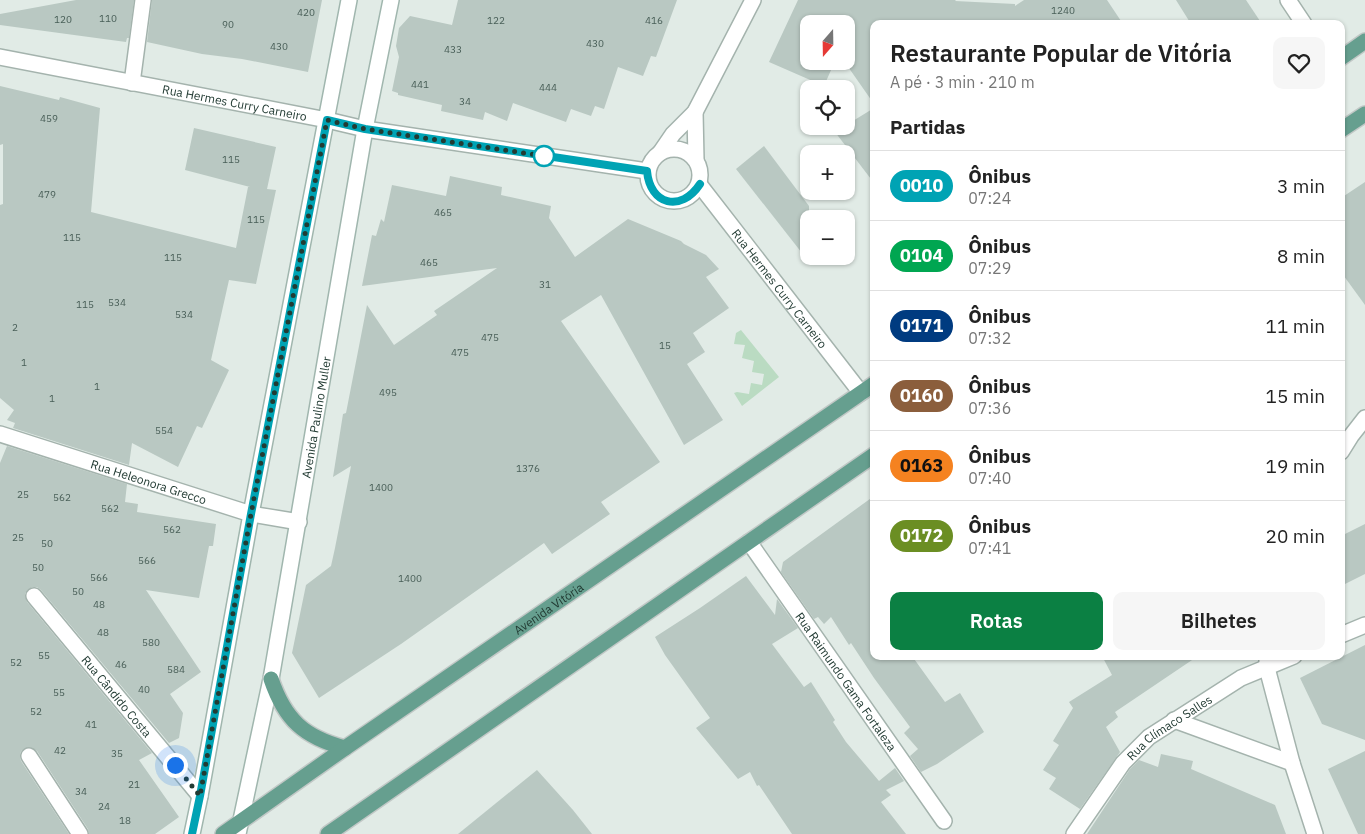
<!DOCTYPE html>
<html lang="pt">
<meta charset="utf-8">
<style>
body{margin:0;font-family:"IBM Plex Sans",sans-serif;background:#f6f6f6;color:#222;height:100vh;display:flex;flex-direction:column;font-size:19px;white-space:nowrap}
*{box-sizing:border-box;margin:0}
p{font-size:16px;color:#767676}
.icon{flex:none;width:28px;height:28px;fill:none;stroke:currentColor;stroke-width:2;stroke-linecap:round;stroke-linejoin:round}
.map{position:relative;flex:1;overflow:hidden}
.details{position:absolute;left:870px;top:20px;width:475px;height:640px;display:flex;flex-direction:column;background:#fff;border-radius:10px;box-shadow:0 1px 4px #0004}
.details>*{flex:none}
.badge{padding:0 10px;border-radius:16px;font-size:18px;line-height:32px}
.needle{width:32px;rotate:200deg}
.controls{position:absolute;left:800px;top:15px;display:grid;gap:10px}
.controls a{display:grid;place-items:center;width:55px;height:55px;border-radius:10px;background:#fff;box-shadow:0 1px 4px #0004;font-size:25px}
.you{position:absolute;width:25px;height:25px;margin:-12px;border:4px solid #fff;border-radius:50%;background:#1a73e8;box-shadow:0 0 0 8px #1a73e833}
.map>.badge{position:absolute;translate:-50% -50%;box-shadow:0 0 0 2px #fff}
h2{padding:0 20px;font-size:19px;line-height:45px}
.round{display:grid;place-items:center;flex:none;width:52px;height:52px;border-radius:10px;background:#f6f6f6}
.headline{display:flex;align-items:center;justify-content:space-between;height:85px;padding:0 20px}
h1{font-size:24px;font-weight:600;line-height:38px}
.button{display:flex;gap:10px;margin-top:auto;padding:10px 20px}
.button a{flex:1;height:58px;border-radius:10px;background:#0b8043;color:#fff;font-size:20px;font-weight:600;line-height:58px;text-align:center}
.button a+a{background:#f6f6f6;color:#222}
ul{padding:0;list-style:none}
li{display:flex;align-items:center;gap:15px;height:70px;padding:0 20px;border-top:1px solid #e0e0e0}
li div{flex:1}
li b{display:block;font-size:19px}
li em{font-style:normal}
li .badge{min-width:55px;font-weight:700;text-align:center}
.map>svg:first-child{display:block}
.green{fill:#badbc2}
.building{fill:#b9c8c2}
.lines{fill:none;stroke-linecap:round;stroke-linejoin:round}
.lane-casing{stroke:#a4b3ad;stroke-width:18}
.street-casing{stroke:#a4b3ad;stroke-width:18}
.secondary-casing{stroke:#a0b6ae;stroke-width:18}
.primary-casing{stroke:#c1c8c6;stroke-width:18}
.lane{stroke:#fff;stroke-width:15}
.street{stroke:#fff;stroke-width:15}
.secondary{stroke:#fff;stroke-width:15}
.primary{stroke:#669f8f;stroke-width:15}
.line-casing{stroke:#fff;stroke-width:11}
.line{stroke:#00a3b4;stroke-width:8}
.walk{stroke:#223b33;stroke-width:5;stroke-dasharray:0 9}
.stop-dot{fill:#fff;stroke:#00a3b4;stroke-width:2.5}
.labels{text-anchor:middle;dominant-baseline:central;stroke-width:4.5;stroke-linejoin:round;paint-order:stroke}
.number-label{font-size:10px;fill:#485e57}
.street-label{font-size:12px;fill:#223b33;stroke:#f1f8f4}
</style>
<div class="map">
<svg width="1365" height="834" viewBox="0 0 1365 834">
<rect width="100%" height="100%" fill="#e1ebe6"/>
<path class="green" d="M741,330L779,377L742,406L734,393L737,392L749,394L751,383L762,385L764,374L752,372L754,361L742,358L745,345L734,344L736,333Z"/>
<g class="building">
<path d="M76,0H134L129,38H127L126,42L0,25V14Z"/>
<path d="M152,0H322L308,72L242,59L202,54L147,42Z"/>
<path d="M458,0H677L656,57L651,56L643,76L618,67L604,109L595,106L591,116L571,109L566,122L513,103L507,121L485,112L483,120L441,111L442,105L398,95V93L392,91L399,57L396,46L399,28L410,16L452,25Z"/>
<path d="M798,0H956L955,1L1015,4V6L1024,0H1107L1123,24H874V104L844,61H846V24H809V61H835L824,86L769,62Z"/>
<path d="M1176,0H1246L1262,24H1191Z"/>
<path d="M0,86L59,100L60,97L100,108L91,212L236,248L248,187H250L185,170L194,128L276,147L267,189L276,190L256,284L229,280L211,360L229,370L202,428L197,426L178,467L132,443L129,465L13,428L15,423L7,420L14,410L0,398V205L3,204V144L0,145Z"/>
<path d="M874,108V183L835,132Z"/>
<path d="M764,146L809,206V262L736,169Z"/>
<path d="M450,176L502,187L501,195L551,206L549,218L575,257L628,219L681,241L684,244L706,255L719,269L706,277L729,308L693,333L705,352L687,364L723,420L684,445L601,295L561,321L660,462L601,502L610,514L552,554L544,543L401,644L319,698L292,653L306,585L331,566L335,548L351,466L333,477L343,414L346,413L367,305L394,345L437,315L434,311L497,268L362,286L372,235L376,236L381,219L384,222L392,185L446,196Z"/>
<path d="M1365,182V305L1341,272V198Z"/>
<path d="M7,446L127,484L125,502L138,504L137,512L216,524L213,546H209L199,598L146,590L201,672L170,694L183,713L179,738L169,743L41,590L37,587H32L25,593L27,602L152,753L139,760L179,817L155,834H89L88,829L37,751L29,747L21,751L20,756L21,761L69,834H0V463Z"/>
<path d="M874,496V656H912L945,702L960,693L984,732L937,764L921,772L910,756L918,749L904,733L910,727L874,678L851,643L849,645L831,617L824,624L818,617L814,619L781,572L783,562Z"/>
<path d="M1365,524V574L1341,586V536Z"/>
<path d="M746,576L775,615L777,599L798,628L772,644L804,687L811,682L835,720L833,722L846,742L879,781L895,768L904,781L886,790L891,795L881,802L906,834H792L759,785L757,786L750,772L738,779L696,728L710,718L665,655L655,637L700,608Z"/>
<path d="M1365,645V740L1322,724L1300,678Z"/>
<path d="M1102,656H1198L1115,712L1118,717L1106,727L1120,752L1080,809L1049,789L1056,778L1043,770L1059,745L1053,741L1073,708L1069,702L1112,675Z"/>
<path d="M1365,751V834H1358L1328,769Z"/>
<path d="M1161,754L1193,761L1191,769L1275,805L1286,834H1087L1130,769L1139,760L1158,767Z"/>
<path d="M537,770L573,810L592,834H458Z"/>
</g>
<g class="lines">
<g class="lane-casing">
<path id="lane" d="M132,83L143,0"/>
</g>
<g class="street-casing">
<g id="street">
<path d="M1288,0L1304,24"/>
<path id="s1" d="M0,57L327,120L365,129L647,171"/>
<path d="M695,112L696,160"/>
<circle cx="674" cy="175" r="26"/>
<path d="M660,153L673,134L695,112L753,0"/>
<path id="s2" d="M699,184L861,393"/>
<path id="s3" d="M0,434L251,514L299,522"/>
<path d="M1341,452L1351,436L1365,418"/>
<path id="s4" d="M749,542L944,821"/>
<path id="s5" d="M34,596L200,796"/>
<path d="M1341,635L1365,625"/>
<path d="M1267,658V668L1292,763L1315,834"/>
<path d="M1174,720L1292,763"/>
<path d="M29,756L80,834"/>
<path id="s6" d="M1074,834L1123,763L1149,737L1241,678L1294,656"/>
</g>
</g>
<g class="secondary-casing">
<g id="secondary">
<path d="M192,834L200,796L251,514L349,0"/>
<path id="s7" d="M238,834L271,679L365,129L391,0"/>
</g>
</g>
<g class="primary-casing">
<g id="primary">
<path d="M1341,58L1365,41"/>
<path d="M1341,130L1365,114"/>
<path d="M271,679C285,720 304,737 345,748"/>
<path id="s8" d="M223,834L345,748L874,384"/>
<path d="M328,834L874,455"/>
</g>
</g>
<use href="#lane" class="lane"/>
<use href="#street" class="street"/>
<use href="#secondary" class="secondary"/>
<use href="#primary" class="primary"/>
</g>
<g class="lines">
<g class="line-casing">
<path id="line" d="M192,834L200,796L251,514L327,120L365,129L647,171C650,205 681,213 700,184"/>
</g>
<use href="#line" class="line"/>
<path class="walk" d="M175,765L200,796L251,514L327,120L365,129L544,156"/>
</g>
<circle class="stop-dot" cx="544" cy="156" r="10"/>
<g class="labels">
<g class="number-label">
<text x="1063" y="10">1240</text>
<text x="306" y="12">420</text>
<text x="108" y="18">110</text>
<text x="63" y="19">120</text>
<text x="496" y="20">122</text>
<text x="654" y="20">416</text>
<text x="228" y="24">90</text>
<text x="595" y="43">430</text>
<text x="279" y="46">430</text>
<text x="453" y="49">433</text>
<text x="420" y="84">441</text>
<text x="548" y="87">444</text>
<text x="465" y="101">34</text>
<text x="49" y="118">459</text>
<text x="231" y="159">115</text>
<text x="47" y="194">479</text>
<text x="443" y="212">465</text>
<text x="256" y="219">115</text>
<text x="72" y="237">115</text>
<text x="173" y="257">115</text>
<text x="429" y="262">465</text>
<text x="545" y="284">31</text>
<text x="117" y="302">534</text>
<text x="85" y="304">115</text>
<text x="184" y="314">534</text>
<text x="15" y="327">2</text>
<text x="490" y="337">475</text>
<text x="665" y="345">15</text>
<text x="460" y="352">475</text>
<text x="24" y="362">1</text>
<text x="97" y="386">1</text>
<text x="388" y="392">495</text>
<text x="52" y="398">1</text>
<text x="164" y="430">554</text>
<text x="528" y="468">1376</text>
<text x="381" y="487">1400</text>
<text x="23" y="494">25</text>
<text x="62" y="497">562</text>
<text x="110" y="508">562</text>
<text x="172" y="529">562</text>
<text x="18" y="537">25</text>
<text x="47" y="543">50</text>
<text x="147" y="560">566</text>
<text x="38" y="567">50</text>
<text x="99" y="577">566</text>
<text x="410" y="578">1400</text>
<text x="78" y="591">50</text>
<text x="99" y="604">48</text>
<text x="103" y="632">48</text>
<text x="151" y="642">580</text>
<text x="44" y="655">55</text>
<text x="16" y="662">52</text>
<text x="121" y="664">46</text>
<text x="176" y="669">584</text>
<text x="144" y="689">40</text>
<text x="59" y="692">55</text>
<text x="36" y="711">52</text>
<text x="91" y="724">41</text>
<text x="60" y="750">42</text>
<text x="117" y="753">35</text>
<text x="134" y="784">21</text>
<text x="81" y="791">34</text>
<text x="104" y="806">24</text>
<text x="125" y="820">18</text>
</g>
<g class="street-label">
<text stroke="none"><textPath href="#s1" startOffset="239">Rua Hermes Curry Carneiro</textPath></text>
<text stroke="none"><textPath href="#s2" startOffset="132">Rua Hermes Curry Carneiro</textPath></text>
<text stroke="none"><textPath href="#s7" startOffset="424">Avenida Paulino Muller</textPath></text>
<text stroke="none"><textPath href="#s3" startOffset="156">Rua Heleonora Grecco</textPath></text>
<text stroke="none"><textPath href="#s8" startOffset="396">Avenida Vitória</textPath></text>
<text stroke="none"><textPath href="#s4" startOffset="170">Rua Raimundo Gama Fortaleza</textPath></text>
<text stroke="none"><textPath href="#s5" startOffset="130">Rua Cândido Costa</textPath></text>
<text stroke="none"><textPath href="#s6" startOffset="145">Rua Clímaco Salles</textPath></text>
</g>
</g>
</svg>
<div class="controls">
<a><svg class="needle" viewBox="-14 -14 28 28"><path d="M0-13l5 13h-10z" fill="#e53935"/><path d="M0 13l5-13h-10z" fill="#767676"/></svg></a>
<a><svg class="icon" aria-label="locate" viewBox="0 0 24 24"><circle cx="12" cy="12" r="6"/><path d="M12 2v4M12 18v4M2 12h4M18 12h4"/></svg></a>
<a>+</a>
<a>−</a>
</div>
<div class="you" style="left:175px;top:765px"></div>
<section class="details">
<div class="headline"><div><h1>Restaurante Popular de Vitória</h1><p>A pé · 3 min · 210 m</p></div><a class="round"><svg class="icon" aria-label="heart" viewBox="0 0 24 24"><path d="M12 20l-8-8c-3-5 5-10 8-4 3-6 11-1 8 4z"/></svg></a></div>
<h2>Partidas</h2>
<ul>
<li><span class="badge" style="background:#00a3b4;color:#fff">0010</span><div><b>Ônibus</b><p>07:24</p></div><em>3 min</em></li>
<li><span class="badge" style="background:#00a651;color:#fff">0104</span><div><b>Ônibus</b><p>07:29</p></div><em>8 min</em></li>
<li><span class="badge" style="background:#003b80;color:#fff">0171</span><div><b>Ônibus</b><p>07:32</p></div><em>11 min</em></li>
<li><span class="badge" style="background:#8b5e3c;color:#fff">0160</span><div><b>Ônibus</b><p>07:36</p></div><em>15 min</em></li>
<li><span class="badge" style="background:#f58220;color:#111">0163</span><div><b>Ônibus</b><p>07:40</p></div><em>19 min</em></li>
<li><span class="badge" style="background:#6b8e23;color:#fff">0172</span><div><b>Ônibus</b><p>07:41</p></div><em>20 min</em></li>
</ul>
<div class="button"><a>Rotas</a><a>Bilhetes</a></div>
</section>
</div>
